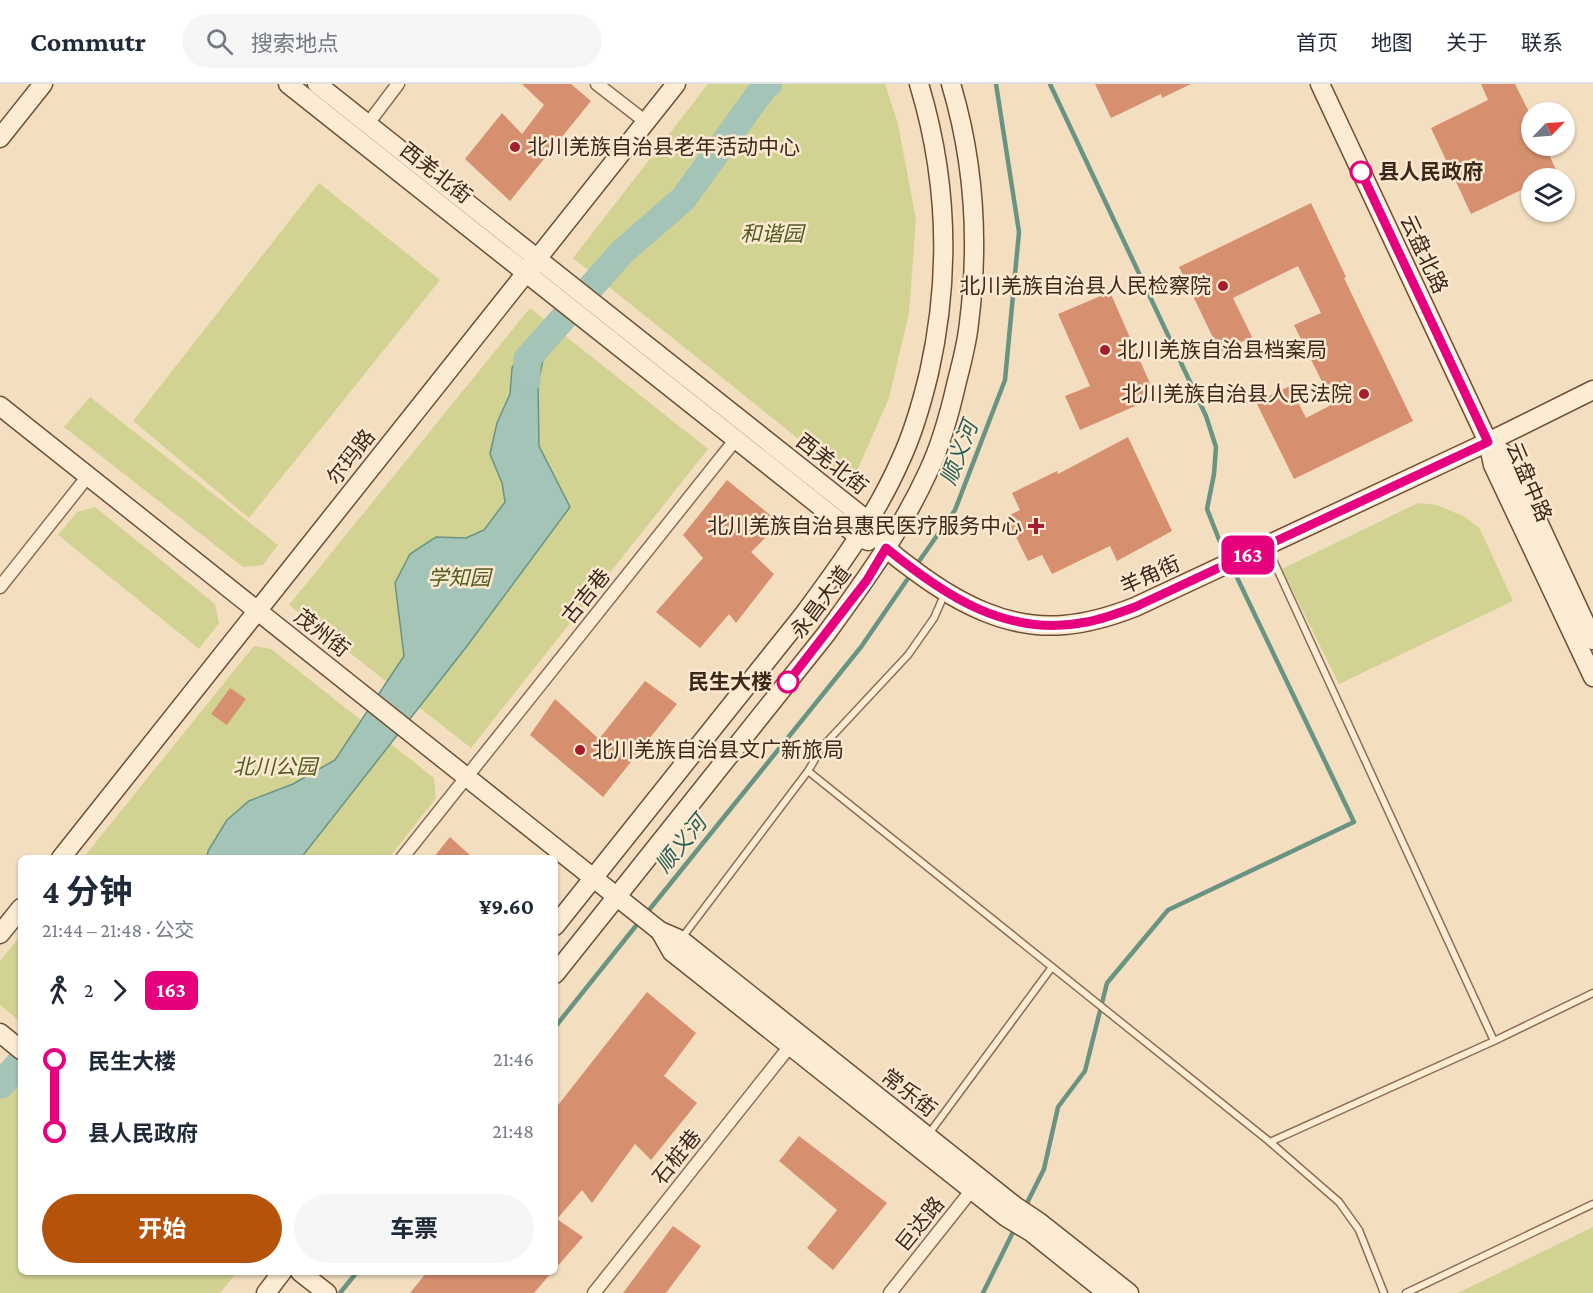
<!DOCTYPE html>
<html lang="zh">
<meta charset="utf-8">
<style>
body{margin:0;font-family:"Crimson Pro","Noto Sans SC",serif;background:#f6f6f7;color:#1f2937;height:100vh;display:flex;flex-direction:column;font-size:22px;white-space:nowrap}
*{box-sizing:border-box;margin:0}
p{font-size:20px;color:#747a83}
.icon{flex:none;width:33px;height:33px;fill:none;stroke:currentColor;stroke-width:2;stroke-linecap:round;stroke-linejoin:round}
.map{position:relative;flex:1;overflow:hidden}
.details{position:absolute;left:18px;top:771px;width:540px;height:420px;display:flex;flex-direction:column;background:#fff;border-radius:9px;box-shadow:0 2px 4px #0004}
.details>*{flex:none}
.badge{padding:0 12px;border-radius:9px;font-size:21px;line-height:39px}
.needle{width:39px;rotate:65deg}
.tools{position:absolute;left:1521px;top:18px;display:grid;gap:12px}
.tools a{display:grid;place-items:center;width:54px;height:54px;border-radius:50%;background:#fff;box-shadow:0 2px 4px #0004;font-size:30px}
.map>.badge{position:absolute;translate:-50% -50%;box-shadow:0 0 0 3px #fff}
.legs{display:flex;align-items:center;gap:9px;height:66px;padding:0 24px;font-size:20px}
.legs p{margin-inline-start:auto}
.head{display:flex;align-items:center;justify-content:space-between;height:102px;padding:0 24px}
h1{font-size:33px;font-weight:700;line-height:45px}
.cta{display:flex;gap:12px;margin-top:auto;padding:12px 24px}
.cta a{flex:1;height:69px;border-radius:36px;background:#b45309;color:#fff;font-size:24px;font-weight:700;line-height:69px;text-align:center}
.cta a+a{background:#f6f6f7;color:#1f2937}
ul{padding:0 24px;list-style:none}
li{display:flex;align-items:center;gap:21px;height:72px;font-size:22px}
li i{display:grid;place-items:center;width:9px;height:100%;margin:0 8px;background:currentColor}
li i::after{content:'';width:15px;height:15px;margin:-8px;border:4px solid;border-radius:50%;background:#fff}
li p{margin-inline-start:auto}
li:first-child i{background:linear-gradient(#0000 50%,currentColor 0)}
li:last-child i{background:linear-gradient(currentColor 50%,#0000 0)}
header{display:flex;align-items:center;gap:36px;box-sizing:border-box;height:84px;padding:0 30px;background:#fff;border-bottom:2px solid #e0e1e3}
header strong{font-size:28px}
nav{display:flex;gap:33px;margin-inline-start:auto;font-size:21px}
.search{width:420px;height:54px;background:#f6f6f7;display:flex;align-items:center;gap:15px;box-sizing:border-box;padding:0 21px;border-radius:33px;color:#747a83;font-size:22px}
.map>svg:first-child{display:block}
.green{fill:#d2d392}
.water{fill:#a3c4b7;stroke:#699484;stroke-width:1.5}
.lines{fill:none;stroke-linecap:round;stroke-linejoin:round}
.stream{stroke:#699484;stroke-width:4.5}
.river{stroke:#a3c4b7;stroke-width:27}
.building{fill:#d69070}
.lane-casing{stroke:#8e6d55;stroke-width:9}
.street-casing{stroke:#8e6d55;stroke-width:15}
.secondary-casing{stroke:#704e38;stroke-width:21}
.lane{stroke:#fdecd4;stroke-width:6}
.street{stroke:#fdecd4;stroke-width:12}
.secondary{stroke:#fdecd4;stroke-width:18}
.line-1-casing{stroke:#fff;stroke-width:14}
.line-1{stroke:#e6007e;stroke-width:9}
.poi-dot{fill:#a51e2d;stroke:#fae9d0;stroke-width:2}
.stop-1-dot{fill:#fff;stroke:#e6007e;stroke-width:3}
.labels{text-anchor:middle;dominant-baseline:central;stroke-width:5;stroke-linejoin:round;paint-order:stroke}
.poi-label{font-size:21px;fill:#3c281b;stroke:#fae9d0;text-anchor:start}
.stop-label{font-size:21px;font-weight:bold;fill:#3c281b;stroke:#fae9d0;text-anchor:start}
.street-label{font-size:21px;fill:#3c281b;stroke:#fae9d0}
.park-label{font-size:21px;font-style:italic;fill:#525b1f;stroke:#fae9d0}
.water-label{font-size:22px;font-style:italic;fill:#295e55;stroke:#fae9d0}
</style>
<header>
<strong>Commutr</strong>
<div class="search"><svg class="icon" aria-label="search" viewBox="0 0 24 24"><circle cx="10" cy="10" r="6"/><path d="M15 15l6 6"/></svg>搜索地点</div>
<nav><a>首页</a><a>地图</a><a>关于</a><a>联系</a></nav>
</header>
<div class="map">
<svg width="1593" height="1209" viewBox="0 0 1593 1209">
<rect width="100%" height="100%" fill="#f3debf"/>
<g class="green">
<path d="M708,0H885L898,40L916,136L909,229L889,314L852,398L573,174Z"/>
<path d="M319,99L440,196L249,434L133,337Z"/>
<path d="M530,224L708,365L471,664L289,521Z"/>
<path d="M90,313L278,461L263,481L243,483L64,343Z"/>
<path d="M1418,419L1437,421L1465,433L1480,445L1513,517L1339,600L1282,485Z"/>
<path d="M95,423L215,520L219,539L199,565L58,451L77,428Z"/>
<path d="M254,562L271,565L434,694L436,714L389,774H83Z"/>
<path d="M21,851V938L0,921V877Z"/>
<path d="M0,979L21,996V1188H237L220,1209H0Z"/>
<path d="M1593,1143V1209H1458Z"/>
</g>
<path class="water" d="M527,258L545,267L538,299L539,362L570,423L467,562L301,774H207L208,767L227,736L249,717L293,700L335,676L404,572L395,499L410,470L436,453L466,454L484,446L505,418L502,399L490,370L497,339L510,310L512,284Z"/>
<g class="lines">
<g class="stream">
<path d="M1050,0L1206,332L1216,363L1214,390L1207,425L1218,453L1228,475"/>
<path d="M915,483L955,426L1005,296L1019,148L996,0"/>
<path d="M645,831L861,563L911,490"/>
<path d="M555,943L639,838"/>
<path d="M1025,1123L1044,1085L1058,1023L1085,987L1107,899L1168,826L1354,738L1232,483"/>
<path d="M340,1209L357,1188"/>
<path d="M983,1209L1015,1144"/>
</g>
<g class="river">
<path d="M527,296V275L623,167L683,115L765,2L769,0"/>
<path d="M0,1000L1,1001L21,977"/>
</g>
</g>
<g class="building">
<path d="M522,0H571L591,17L510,117L465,75L502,29L522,50L544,21Z"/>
<path d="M1095,0H1191L1162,14L1161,10L1111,34Z"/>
<path d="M1481,0H1515L1532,34V62H1545L1557,88L1545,94H1532V101L1471,130L1431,44L1488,16Z"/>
<path d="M1311,119L1346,193L1344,194L1413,337L1294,395L1256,318L1290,302L1306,334L1333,320L1294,241L1321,229L1298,182L1233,214L1252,253L1220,268L1179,183Z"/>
<path d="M1110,208L1156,313L1080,346L1065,312L1090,302L1058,230Z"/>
<path d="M1128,353L1172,447L1117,477L1110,462L1052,490L1042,471L1028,477L1006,433L1020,426L1012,409L1057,387L1058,390Z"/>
<path d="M727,396L780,439L751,468L774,490L736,539L729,530L700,564L656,528L703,474L683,451Z"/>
<path d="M645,597L677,620L603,713L530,651L555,615L599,655Z"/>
<path d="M230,604L246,615L227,641L211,630Z"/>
<path d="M450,753L473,774H433Z"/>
<path d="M647,908L696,949L664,992L697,1019L651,1076L635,1060L592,1119L582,1106L557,1135L583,1153L555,1185V1025Z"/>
<path d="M799,1052L887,1119L833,1186L807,1164L837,1126L779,1077Z"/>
<path d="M673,1142L701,1162L666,1209H623Z"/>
<path d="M427,1188H552L534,1209H410Z"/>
</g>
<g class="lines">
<g class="lane-casing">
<g id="lane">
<path d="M1267,463L1494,957"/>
<path d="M808,687L1270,1058L1339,1118L1359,1146L1384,1209"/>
<path d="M681,855L808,687L823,662L908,571L934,534L945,509"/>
<path d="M928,1051L1052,883"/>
<path d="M1270,1058L1494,957L1593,909"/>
<path d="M1406,1209L1593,1120"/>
</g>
</g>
<g class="street-casing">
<g id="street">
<path d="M597,0L646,38"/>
<path d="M367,41L398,0"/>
<path d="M0,503L88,392"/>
<path d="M402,774L736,355"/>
<path d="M594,1209L790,962"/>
<path d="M890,1209L975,1102"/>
</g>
</g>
<g class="secondary-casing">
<g id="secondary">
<path d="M288,0L859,453L868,457"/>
<path d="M317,0L868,437C874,446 879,456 887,464C895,473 906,480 915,487C958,519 1008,546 1064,541C1089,539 1112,532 1135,523L1488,358L1593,306"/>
<path d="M1320,0L1488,358L1493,381L1593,593"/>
<path d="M0,54L43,0"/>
<path d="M0,322L660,847L681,856L1015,1122L1039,1138L1129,1209"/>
<path d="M1488,358L1508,373L1593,556"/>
<path d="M61,774L676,0"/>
<path d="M555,842L804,530C841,480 876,432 901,375C914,347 922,318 929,289C951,191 948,96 919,0"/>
<path d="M660,847L672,868L1006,1133L1031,1148L1107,1209"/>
<path d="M0,850L21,824"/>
<path d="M555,890L826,550C864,498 901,447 928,388C942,359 950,328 957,297C962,278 967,259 969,239C979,160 974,77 951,0"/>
<path d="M0,949L21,966"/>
<path d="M300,1188L327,1209"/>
<path d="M266,1209L282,1188"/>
</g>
</g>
<use href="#lane" class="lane"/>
<use href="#street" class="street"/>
<use href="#secondary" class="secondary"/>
</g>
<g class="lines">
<g class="line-1-casing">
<path id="line-1" d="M788,598L867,496L886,464C945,512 1007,554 1087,538C1103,535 1119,529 1135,523L1488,358L1361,88"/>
</g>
<use href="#line-1" class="line-1"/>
</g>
<g class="poi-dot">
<circle cx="515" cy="63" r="6"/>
<circle cx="1223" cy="202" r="6"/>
<circle cx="1105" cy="266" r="6"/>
<circle cx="1364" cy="310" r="6"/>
<path d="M1033 433h6v6h6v6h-6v6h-6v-6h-6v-6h6z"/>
<circle cx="580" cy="666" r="6"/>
</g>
<g class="stop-1-dot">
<circle cx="1361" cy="88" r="10"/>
<circle cx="788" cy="598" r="10"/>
</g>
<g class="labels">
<g class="poi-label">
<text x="527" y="63">北川羌族自治县老年活动中心</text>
<text x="1211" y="202" text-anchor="end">北川羌族自治县人民检察院</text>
<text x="1117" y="266">北川羌族自治县档案局</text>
<text x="1352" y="310" text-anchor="end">北川羌族自治县人民法院</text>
<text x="1022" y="442" text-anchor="end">北川羌族自治县惠民医疗服务中心</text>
<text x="592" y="666">北川羌族自治县文广新旅局</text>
</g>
<g class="stop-label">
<text x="1378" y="88">县人民政府</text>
<text x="772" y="598" text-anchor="end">民生大楼</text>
</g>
<g class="street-label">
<text transform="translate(436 89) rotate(38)">西羌北街</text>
<text transform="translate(1424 170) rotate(65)">云盘北路</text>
<text transform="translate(351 373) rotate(-52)">尔玛路</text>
<text transform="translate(832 380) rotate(38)">西羌北街</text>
<text transform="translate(1529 398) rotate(67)">云盘中路</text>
<text transform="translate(1150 491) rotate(-24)">羊角街</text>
<text transform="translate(586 512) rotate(-51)">古吉巷</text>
<text transform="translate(821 518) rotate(-53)">永昌大道</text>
<text transform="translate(322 549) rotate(38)">茂州街</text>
<text transform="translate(909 1009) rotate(38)">常乐街</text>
<text transform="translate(677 1073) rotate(-51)">石桩巷</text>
<text transform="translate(920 1140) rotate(-51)">巨达路</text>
</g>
<g class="park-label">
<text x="772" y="150">和谐园</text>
<text x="459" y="494">学知园</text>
<text x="275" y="683">北川公园</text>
</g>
<g class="water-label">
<text transform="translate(959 369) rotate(-69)">顺义河</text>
<text transform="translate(681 760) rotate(-51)">顺义河</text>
</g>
</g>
</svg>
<div class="tools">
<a><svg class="needle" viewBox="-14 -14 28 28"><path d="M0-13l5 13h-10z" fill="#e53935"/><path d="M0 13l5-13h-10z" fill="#747a83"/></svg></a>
<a><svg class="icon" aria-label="layers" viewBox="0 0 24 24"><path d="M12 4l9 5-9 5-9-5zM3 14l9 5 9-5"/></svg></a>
</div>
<b class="badge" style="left:1248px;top:471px;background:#e6007e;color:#fff">163</b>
<section class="details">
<div class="head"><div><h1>4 分钟</h1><p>21:44 – 21:48 · 公交</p></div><b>¥9.60</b></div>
<div class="legs"><svg class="icon" aria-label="walk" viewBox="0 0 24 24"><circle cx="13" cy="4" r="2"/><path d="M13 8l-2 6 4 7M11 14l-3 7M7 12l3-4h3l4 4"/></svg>2<svg class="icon" aria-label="forward" viewBox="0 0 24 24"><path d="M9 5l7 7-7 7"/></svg><b class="badge" style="background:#e6007e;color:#fff">163</b></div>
<ul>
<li><i style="color:#e6007e"></i><b>民生大楼</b><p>21:46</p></li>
<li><i style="color:#e6007e"></i><b>县人民政府</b><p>21:48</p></li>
</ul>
<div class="cta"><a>开始</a><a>车票</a></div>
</section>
</div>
